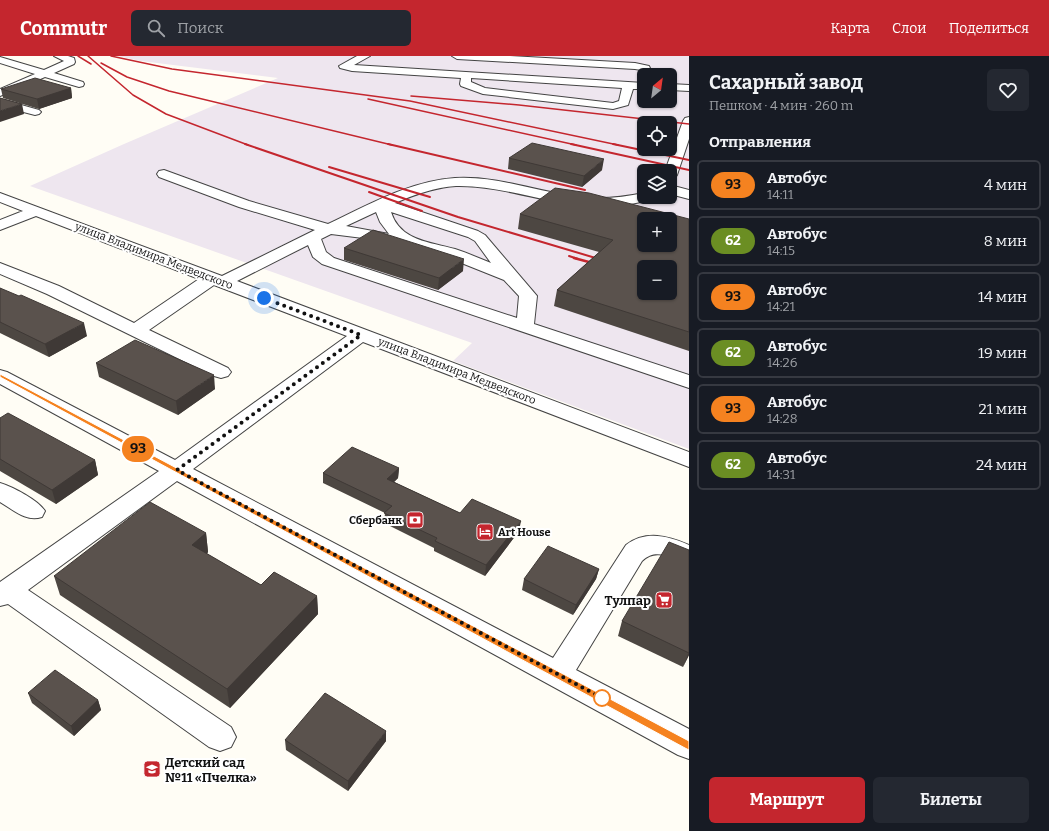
<!DOCTYPE html>
<html lang="ru">
<meta charset="utf-8">
<style>
body{margin:0;font-family:Bitter,serif;background:#242831;color:#f1f3f6;height:100vh;display:flex;flex-direction:column;font-size:15px;white-space:nowrap}
*{box-sizing:border-box;margin:0}
p{font-size:13px;color:#9ea1a6}
.icon{flex:none;width:22px;height:22px;fill:none;stroke:currentColor;stroke-width:2;stroke-linecap:round;stroke-linejoin:round}
.map{position:relative;flex:1;overflow:hidden}
.panel{display:flex;flex-direction:column;background:#171b24;width:360px}
.panel>*{flex:none}
.badge{padding:0 8px;border-radius:13px;font-size:14px;line-height:26px}
.needle{width:26px;rotate:29deg}
.fabs{position:absolute;left:637px;top:12px;display:grid;gap:8px}
.fabs a{display:grid;place-items:center;width:40px;height:40px;border-radius:6px;background:#171b24;box-shadow:0 1px 3px #0004;font-size:20px}
.you{position:absolute;width:20px;height:20px;margin:-10px;border:3px solid #fff;border-radius:50%;background:#1a73e8;box-shadow:0 0 0 6px #1a73e833}
.map>.badge{position:absolute;translate:-50% -50%;box-shadow:0 0 0 2px #fff}
h2{padding:0 20px;font-size:15px;line-height:36px}
.round{display:grid;place-items:center;flex:none;width:42px;height:42px;border-radius:6px;background:#242831}
.summary{display:flex;align-items:center;justify-content:space-between;height:68px;padding:0 20px}
h1{font-size:19px;font-weight:700;line-height:30px}
.action{display:flex;gap:8px;margin-top:auto;padding:8px 20px}
.action a{flex:1;height:46px;border-radius:6px;background:#c4262e;color:#fff;font-size:16px;font-weight:700;line-height:46px;text-align:center}
.action a+a{background:#242831;color:#f1f3f6}
ul{padding:0;list-style:none}
li{display:flex;align-items:center;gap:12px;height:50px;margin:0 8px 6px;padding:0 12px;border:2px solid #363941;border-radius:6px}
li div{flex:1}
li b{display:block;font-size:15px}
li em{font-style:normal}
li .badge{min-width:44px;font-weight:700;text-align:center}
header{display:flex;align-items:center;gap:24px;box-sizing:border-box;height:56px;padding:0 20px;background:#c4262e;color:#fff}
header strong{font-size:19px}
nav{display:flex;gap:22px;margin-inline-start:auto;font-size:14px}
.search{width:280px;height:36px;background:#242831;display:flex;align-items:center;gap:10px;box-sizing:border-box;padding:0 14px;border-radius:6px;color:#9ea1a6;font-size:15px}
main{display:flex;flex:1;min-height:0}
.map>svg:first-child{display:block}
.industrial{fill:#eee6ef;fill-rule:evenodd}
.lines{fill:none;stroke-linecap:round;stroke-linejoin:round}
.minor-casing{stroke:#444;stroke-width:2}
.minor{fill:#fff;fill-rule:evenodd}
.rail-far2{stroke:#c4262e;stroke-width:1.5}
.rail-far1{stroke:#c4262e;stroke-width:2}
.rail{stroke:#c4262e;stroke-width:2.5}
.wall{fill:#4d4742}
.shaded-wall{fill:#3f3936}
.building{fill:#5a524d;stroke:#3f3936;fill-rule:evenodd}
.line{fill:#f58220;stroke:#fff}
.walk{stroke:#111;stroke-width:4;stroke-dasharray:0 7.2}
.stop-dot{fill:#fff;stroke:#f58220;stroke-width:2}
.labels{text-anchor:middle;dominant-baseline:central;stroke-width:4;stroke-linejoin:round;paint-order:stroke}
.street-label{font-size:11px;fill:#111;stroke:#fff}
.poi-label{font-size:11px;font-weight:bold;fill:#111;stroke:#fff;text-anchor:end}
.near-poi-label{font-size:13px;font-weight:bold;fill:#111;stroke:#fff;text-anchor:end}
</style>
<header>
<strong>Commutr</strong>
<div class="search"><svg class="icon" aria-label="search" viewBox="0 0 24 24"><circle cx="10" cy="10" r="6"/><path d="M15 15l6 6"/></svg>Поиск</div>
<nav><a>Карта</a><a>Слои</a><a>Поделиться</a></nav>
</header>
<main>
<div class="map">
<svg width="689" height="775" viewBox="0 0 689 775">
<rect width="100%" height="100%" fill="#fffdf5"/>
<path class="industrial" d="M118,0H689V393L453,305L472,287L30,130L124,88L278,22L141,5ZM644,19H670V45H644ZM644,67H670V93H644ZM644,115H670V141H644ZM644,163H670V189H644ZM644,211H670V237H644Z"/>
<g class="lines">
<g class="minor-casing">
<g id="minor">
<path d="M54,0H68L74,2L75,6L74,8L54,17L83,26L84,28L83,30L79,31L45,21L0,40V33L35,18L0,7V1L44,14L64,5Z"/>
<path d="M357,0H370L354,9L644,27V33H633L628,49L613,53L483,38L461,30L460,28L461,22L352,15L340,12L339,10ZM471,22L622,32L619,45L613,47L485,32L471,26Z"/>
<path d="M452,0H510L635,7L649,10L653,19H644V21L641,14L635,13L457,3Z"/>
<path d="M670,28L689,29V35L670,34Z"/>
<path d="M0,43L39,54L41,56L39,58L35,59L0,50Z"/>
<path d="M689,61V83L677,119L675,122L670,123V115H665L683,65L685,62Z"/>
<path d="M164,114L249,145L328,168C368,149 410,125 455,122C504,119 550,142 599,142C615,142 629,140 644,137V141H652L650,144C633,148 616,151 599,151C550,150 505,129 456,130C435,131 414,139 395,147L478,175L485,179L537,240L534,268L689,319V332L322,208L313,201L308,189L237,225L689,396V411L363,286L193,413L553,602L626,489C646,474 668,480 689,489V509C672,504 658,490 642,505L576,614L689,673V703L678,699L177,425L28,534L231,671L236,681L231,691L220,695L209,691L8,548L0,550V526L159,415L0,328V314L7,316L175,404L347,280L214,229L149,274L228,312L231,316L228,320L221,322L214,320L47,238L0,218V207L59,230L134,267L199,223L36,160L0,174V164L23,155L0,146V137L222,220L315,174L239,151L159,121L157,118L159,115ZM376,156L380,166L389,178L346,170ZM391,156L468,181L475,185L491,207C479,202 467,197 455,193C430,186 400,185 391,156ZM331,178L363,182L444,200L504,224L519,240L517,262L334,202L326,196L321,183Z"/>
<path d="M670,129L689,134V143L670,138Z"/>
<path d="M0,427C13,431 38,444 45,455L42,461C25,466 14,454 0,446Z"/>
</g>
</g>
<use href="#minor" class="minor"/>
<g class="rail-far2">
<path d="M78,0L91,8"/>
<path d="M88,0L133,39L166,58L248,89"/>
<path d="M111,0L172,13L410,45L618,89"/>
<path d="M101,7L127,21L169,35L392,89"/>
<path d="M411,40L519,49L689,68"/>
<path d="M368,43L576,89"/>
</g>
<g class="rail-far1">
<path d="M245,88L458,161L599,203"/>
<path d="M388,88L585,134"/>
<path d="M571,88L689,114"/>
<path d="M613,88L689,104"/>
<path d="M329,111L430,141"/>
<path d="M369,136L422,155"/>
<path d="M569,200L578,203"/>
</g>
<g class="rail">
<path d="M574,202L600,209"/>
<path d="M596,202L604,204"/>
</g>
</g>
<g class="wall">
<path d="M71,32L72,42L39,53L3,42L1,33Z"/>
<path d="M509,102L602,114L582,131L508,113Z"/>
<path d="M520,158L689,163V295L554,250L557,234L599,196L518,173Z"/>
<path d="M344,192L463,215L438,234L344,204Z"/>
<path d="M0,232L87,280L49,301L0,277Z"/>
<path d="M96,307L215,333L178,359L99,321Z"/>
<path d="M0,362L95,404L98,419L56,448L0,415Z"/>
<path d="M399,412L398,422L394,426L460,457L519,475L485,520L434,495V492L384,467L385,457L323,427V417Z"/>
<path d="M206,477L208,496L207,498L261,529L317,540L318,558L230,652L60,539L54,520Z"/>
<path d="M689,494V599L683,611L618,580L622,565Z"/>
<path d="M599,513L596,523L573,559L522,534L524,523Z"/>
<path d="M28,637L98,644L101,654L74,680L32,647Z"/>
<path d="M285,684L386,685L348,735L286,694Z"/>
</g>
<g class="shaded-wall">
<path d="M71,32L72,42L39,53L37,43Z"/>
<path d="M22,48L24,58L0,66V55Z"/>
<path d="M604,103L602,114L582,131L584,120Z"/>
<path d="M464,203L463,215L438,234L439,222Z"/>
<path d="M84,267L87,280L49,301L45,288Z"/>
<path d="M214,319L215,333L178,359L176,345Z"/>
<path d="M95,404L98,419L56,448L52,434Z"/>
<path d="M399,412L398,422L387,433V423Z"/>
<path d="M521,465L519,475L485,520L486,509Z"/>
<path d="M206,477L208,496L195,508L192,489Z"/>
<path d="M599,513L596,523L573,559L576,549Z"/>
<path d="M317,540L318,558L230,652L227,633Z"/>
<path d="M689,596V599L683,611Z"/>
<path d="M98,644L101,654L74,680L71,670Z"/>
<path d="M386,675V685L348,735V725Z"/>
</g>
<g class="building">
<path d="M35,22L71,32L37,43L1,33Z"/>
<path d="M0,42L22,48L0,55Z"/>
<path d="M532,87L604,103L584,120L509,102Z"/>
<path d="M555,132L589,137L689,163V276L557,234L613,184L520,158ZM644,163H670V189H644ZM644,211H670V237H644Z"/>
<path d="M373,174L464,203L439,222L344,192Z"/>
<path d="M0,232L19,240L21,239L84,267L45,288L0,266Z"/>
<path d="M135,284L214,319L176,345L96,307Z"/>
<path d="M8,357L95,404L52,434L0,403V362Z"/>
<path d="M352,391L399,412L387,423L460,457L472,443L521,465L486,509L435,485L437,482L384,457L392,450L323,417Z"/>
<path d="M150,446L206,477L192,489L261,529L274,516L317,540L227,633L54,520Z"/>
<path d="M669,486L689,494V597L622,565Z"/>
<path d="M548,490L599,513L576,549L524,523Z"/>
<path d="M55,614L98,644L71,670L28,637Z"/>
<path d="M325,637L386,675L348,725L285,684Z"/>
</g>
<path class="line" d="M0,318L689,685V694L685,692L0,321Z"/>
<g class="lines">
<path class="walk" d="M264,242L361,279L177,414L602,642"/>
</g>
<defs>
<g id="bank-square" transform="scale(0.9)"><rect x="-9" y="-9" width="18" height="18" rx="4" fill="#c4262e" stroke="#fff"/><path d="M-6-4H6V4H-6ZM0-2.3a2.3 2.3 0 1 0 0 4.6a2.3 2.3 0 1 0 0-4.6Z" fill="#fff"/></g>
<g id="hotel-square" transform="scale(0.9)"><rect x="-9" y="-9" width="18" height="18" rx="4" fill="#c4262e" stroke="#fff"/><path d="M-6-4.5h1.5V1H6V5H4.5V3h-9V5H-6ZM-4 0a1.8 1.8 0 1 1 3.6 0ZM.5 0V-2.5h3Q6-2.5 6 0Z" fill="#fff"/></g>
<g id="supermarket-square" transform="scale(0.9)"><rect x="-9" y="-9" width="18" height="18" rx="4" fill="#c4262e" stroke="#fff"/><path d="M-6-5.5h2.5l.6 2H6L4.5 2H-2.5L-4.4-4H-6ZM-1.5 3.2a1.3 1.3 0 1 0 .1 0ZM3 3.2a1.3 1.3 0 1 0 .1 0Z" fill="#fff"/></g>
<g id="school-square" transform="scale(0.9)"><rect x="-9" y="-9" width="18" height="18" rx="4" fill="#c4262e" stroke="#fff"/><path d="M0-5L7-2L0 1L-7-2ZM-4 1L0 2.5L4 1V4Q0 6-4 4Z" fill="#fff"/></g>
</defs>
<g fill-rule="evenodd">
<use href="#bank-square" x="415" y="464"/>
<use href="#hotel-square" x="485" y="476"/>
<use href="#supermarket-square" x="664" y="544"/>
<use href="#school-square" x="152" y="713"/>
</g>
<circle class="stop-dot" cx="602" cy="642" r="8"/>
<g class="labels">
<g class="street-label">
<text transform="translate(154 200) rotate(21)">улица Владимира Медведского</text>
<text transform="translate(457 315) rotate(21)">улица Владимира Медведского</text>
</g>
<g class="poi-label">
<text x="402" y="464">Сбербанк</text>
<text x="498" y="476" text-anchor="start">Art House</text>
</g>
<g class="near-poi-label">
<text x="651" y="544">Тулпар</text>
<text x="165" y="706" text-anchor="start">Детский сад<tspan x="165" dy="15">№11 «Пчелка»</tspan></text>
</g>
</g>
</svg>
<div class="fabs">
<a><svg class="needle" viewBox="-14 -14 28 28"><path d="M0-13l5 13h-10z" fill="#e53935"/><path d="M0 13l5-13h-10z" fill="#9ea1a6"/></svg></a>
<a><svg class="icon" aria-label="locate" viewBox="0 0 24 24"><circle cx="12" cy="12" r="6"/><path d="M12 2v4M12 18v4M2 12h4M18 12h4"/></svg></a>
<a><svg class="icon" aria-label="layers" viewBox="0 0 24 24"><path d="M12 4l9 5-9 5-9-5zM3 14l9 5 9-5"/></svg></a>
<a>+</a>
<a>−</a>
</div>
<div class="you" style="left:264px;top:242px"></div>
<b class="badge" style="left:138px;top:393px;background:#f58220;color:#111">93</b>
</div>
<section class="panel">
<div class="summary"><div><h1>Сахарный завод</h1><p>Пешком · 4 мин · 260 m</p></div><a class="round"><svg class="icon" aria-label="heart" viewBox="0 0 24 24"><path d="M12 20l-8-8c-3-5 5-10 8-4 3-6 11-1 8 4z"/></svg></a></div>
<h2>Отправления</h2>
<ul>
<li><span class="badge" style="background:#f58220;color:#111">93</span><div><b>Автобус</b><p>14:11</p></div><em>4 мин</em></li>
<li><span class="badge" style="background:#6b8e23;color:#fff">62</span><div><b>Автобус</b><p>14:15</p></div><em>8 мин</em></li>
<li><span class="badge" style="background:#f58220;color:#111">93</span><div><b>Автобус</b><p>14:21</p></div><em>14 мин</em></li>
<li><span class="badge" style="background:#6b8e23;color:#fff">62</span><div><b>Автобус</b><p>14:26</p></div><em>19 мин</em></li>
<li><span class="badge" style="background:#f58220;color:#111">93</span><div><b>Автобус</b><p>14:28</p></div><em>21 мин</em></li>
<li><span class="badge" style="background:#6b8e23;color:#fff">62</span><div><b>Автобус</b><p>14:31</p></div><em>24 мин</em></li>
</ul>
<div class="action"><a>Маршрут</a><a>Билеты</a></div>
</section>
</main>
